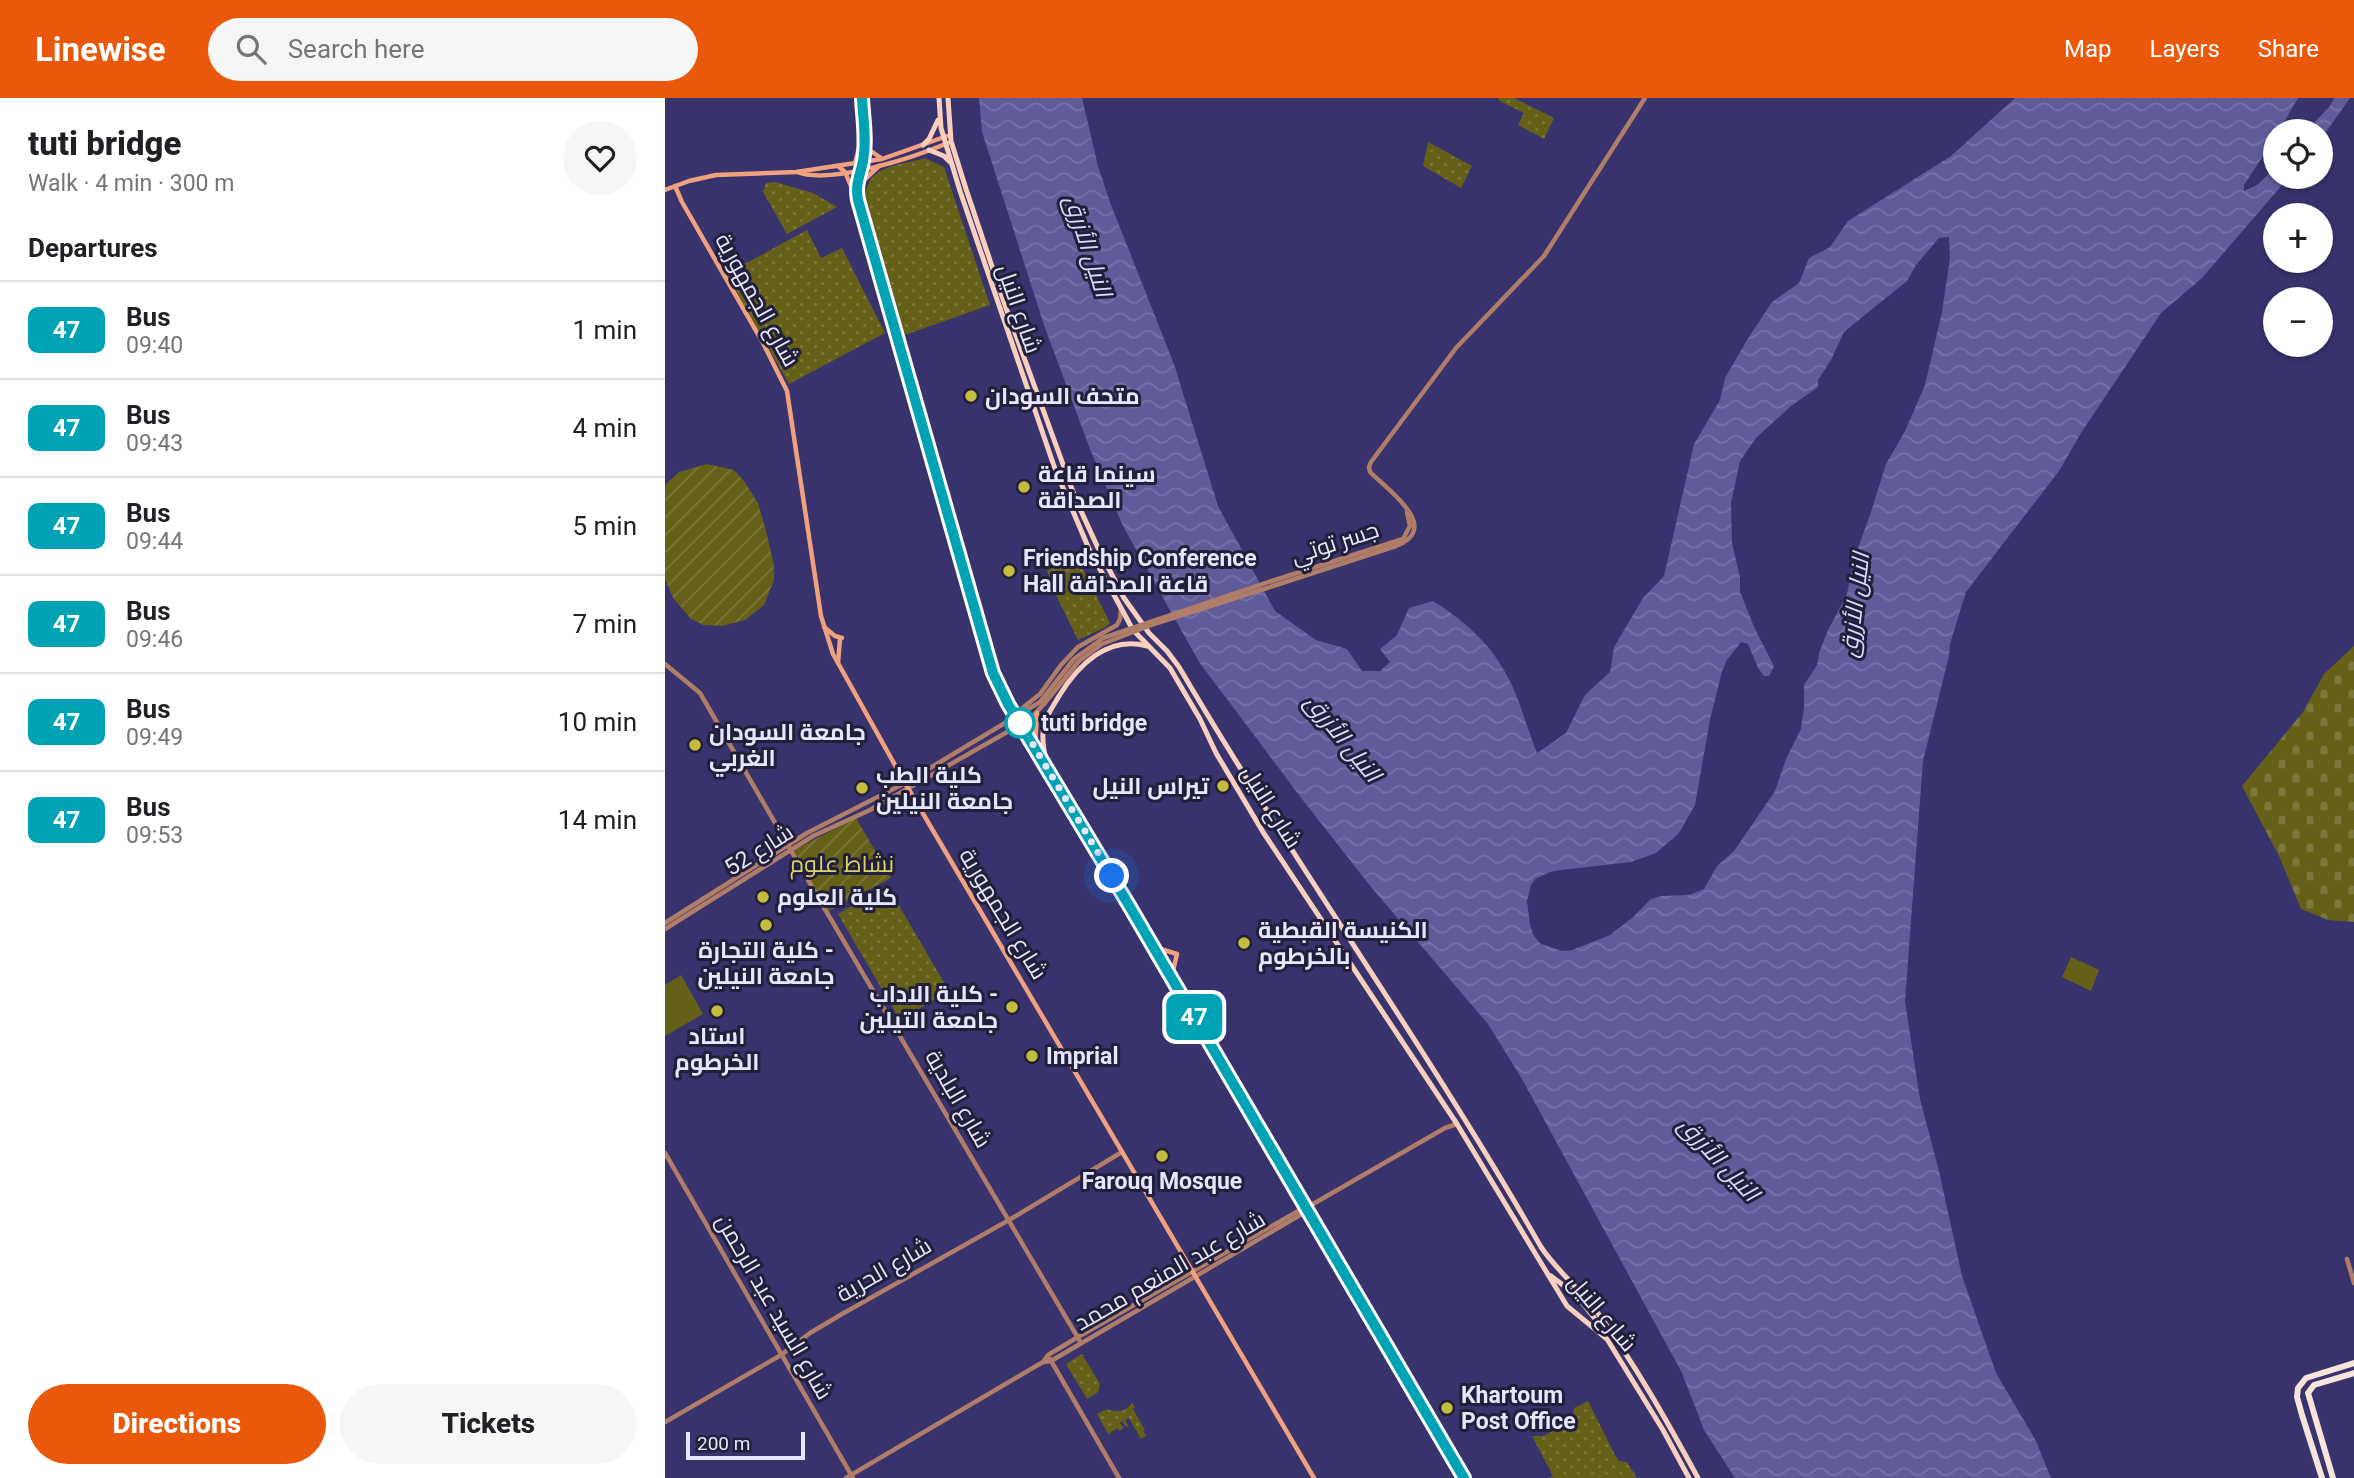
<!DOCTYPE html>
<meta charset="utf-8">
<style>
body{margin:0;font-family:Roboto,Cairo,sans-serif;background:#f6f6f6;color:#202124;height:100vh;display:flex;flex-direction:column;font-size:26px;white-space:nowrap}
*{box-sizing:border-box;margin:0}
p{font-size:23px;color:#757577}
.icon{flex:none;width:38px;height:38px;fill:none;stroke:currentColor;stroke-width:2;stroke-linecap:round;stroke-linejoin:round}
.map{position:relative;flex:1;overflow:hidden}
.panel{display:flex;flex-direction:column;background:#fff;width:665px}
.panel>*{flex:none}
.badge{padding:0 14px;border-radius:10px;font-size:24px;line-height:46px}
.controls{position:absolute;left:1598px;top:21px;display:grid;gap:14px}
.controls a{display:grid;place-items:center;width:70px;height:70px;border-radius:50%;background:#fff;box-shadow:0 2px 5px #0004;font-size:35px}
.scale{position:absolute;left:21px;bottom:18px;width:119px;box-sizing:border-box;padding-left:7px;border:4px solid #e6e6fc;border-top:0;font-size:19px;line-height:24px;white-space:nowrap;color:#e6e6fc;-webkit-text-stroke:5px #211f3a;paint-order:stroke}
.you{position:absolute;width:35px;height:35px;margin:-18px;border:5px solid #fff;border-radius:50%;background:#1a73e8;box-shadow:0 0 0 10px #1a73e833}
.map>.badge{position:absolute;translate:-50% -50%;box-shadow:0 0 0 4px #fff}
h2{padding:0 28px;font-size:26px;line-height:63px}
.round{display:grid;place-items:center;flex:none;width:74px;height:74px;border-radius:37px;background:#f6f6f6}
.head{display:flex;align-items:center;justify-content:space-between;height:119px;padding:0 28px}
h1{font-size:33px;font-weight:800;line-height:52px}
.button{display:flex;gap:14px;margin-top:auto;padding:14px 28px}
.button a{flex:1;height:80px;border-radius:42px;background:#ea580c;color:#fff;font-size:28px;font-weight:800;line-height:80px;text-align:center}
.button a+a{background:#f6f6f6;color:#202124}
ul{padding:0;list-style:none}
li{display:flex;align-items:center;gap:21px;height:98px;padding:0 28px;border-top:2px solid #e0e0e0}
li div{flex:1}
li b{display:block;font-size:26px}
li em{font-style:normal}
li .badge{min-width:77px;font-weight:700;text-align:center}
header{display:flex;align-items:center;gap:42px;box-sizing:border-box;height:98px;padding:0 35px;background:#ea580c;color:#fff}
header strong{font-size:33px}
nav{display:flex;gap:38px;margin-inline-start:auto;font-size:24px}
.search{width:490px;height:63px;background:#f6f6f6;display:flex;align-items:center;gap:18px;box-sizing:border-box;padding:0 24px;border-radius:38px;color:#757577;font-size:26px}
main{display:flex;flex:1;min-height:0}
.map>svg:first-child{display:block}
.grass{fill:url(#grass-dots)}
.cemetery{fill:url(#cemetery-stones)}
.garden{fill:url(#garden-furrows)}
.pitch{fill:#656018}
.water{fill:url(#water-waves);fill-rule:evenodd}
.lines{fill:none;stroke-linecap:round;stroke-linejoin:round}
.tertiary{stroke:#b07e68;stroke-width:4.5}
.secondary{stroke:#f0a27e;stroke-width:4.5}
.primary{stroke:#f9d0be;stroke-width:5}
.trunk{stroke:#f9e4dc;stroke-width:6}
.tertiary-bridge{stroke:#b07e68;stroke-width:4.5}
.line-casing{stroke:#fff;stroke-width:16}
.line{stroke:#00a3b4;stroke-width:10}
.walk{stroke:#e6e6fc;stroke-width:7;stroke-dasharray:0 12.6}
.poi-dot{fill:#c5bc3d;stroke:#211f3a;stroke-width:2.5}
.stop-dot{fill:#fff;stroke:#00a3b4;stroke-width:3.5}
.labels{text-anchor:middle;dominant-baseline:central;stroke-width:6;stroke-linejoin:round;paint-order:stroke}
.street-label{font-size:23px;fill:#e6e6fc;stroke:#211f3a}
.poi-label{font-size:23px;font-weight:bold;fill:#e6e6fc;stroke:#211f3a;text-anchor:start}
.stop-label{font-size:23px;font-weight:bold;fill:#e6e6fc;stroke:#211f3a;text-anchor:start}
.park-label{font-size:23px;fill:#dad36c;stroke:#211f3a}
.water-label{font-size:24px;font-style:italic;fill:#dadafe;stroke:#211f3a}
</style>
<header>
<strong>Linewise</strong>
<div class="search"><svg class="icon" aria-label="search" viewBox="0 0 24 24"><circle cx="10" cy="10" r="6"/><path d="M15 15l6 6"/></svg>Search here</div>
<nav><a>Map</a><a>Layers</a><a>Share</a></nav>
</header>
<main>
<section class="panel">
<div class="head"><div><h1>tuti bridge</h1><p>Walk · 4 min · 300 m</p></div><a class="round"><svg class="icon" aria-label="heart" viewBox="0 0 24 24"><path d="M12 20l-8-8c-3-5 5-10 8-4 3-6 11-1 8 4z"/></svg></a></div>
<h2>Departures</h2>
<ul>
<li><span class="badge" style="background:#00a3b4;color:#fff">47</span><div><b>Bus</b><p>09:40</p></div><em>1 min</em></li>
<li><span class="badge" style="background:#00a3b4;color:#fff">47</span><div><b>Bus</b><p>09:43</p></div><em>4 min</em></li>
<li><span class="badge" style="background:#00a3b4;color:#fff">47</span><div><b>Bus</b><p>09:44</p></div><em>5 min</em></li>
<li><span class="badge" style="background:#00a3b4;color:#fff">47</span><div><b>Bus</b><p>09:46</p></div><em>7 min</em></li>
<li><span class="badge" style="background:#00a3b4;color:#fff">47</span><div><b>Bus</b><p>09:49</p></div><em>10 min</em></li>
<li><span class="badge" style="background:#00a3b4;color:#fff">47</span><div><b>Bus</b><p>09:53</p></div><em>14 min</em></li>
</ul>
<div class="button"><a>Directions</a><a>Tickets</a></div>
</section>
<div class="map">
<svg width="1689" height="1380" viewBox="0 0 1689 1380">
<defs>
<pattern id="grass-dots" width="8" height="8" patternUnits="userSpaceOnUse" patternTransform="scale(1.75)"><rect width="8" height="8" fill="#656018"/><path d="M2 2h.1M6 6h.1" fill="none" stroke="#7b773a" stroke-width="1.8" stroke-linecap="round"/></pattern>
<pattern id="cemetery-stones" width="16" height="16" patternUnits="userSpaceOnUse" patternTransform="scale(1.75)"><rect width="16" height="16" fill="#656018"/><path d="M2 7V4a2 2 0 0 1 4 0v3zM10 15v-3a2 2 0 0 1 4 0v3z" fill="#7b773a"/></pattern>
<pattern id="garden-furrows" width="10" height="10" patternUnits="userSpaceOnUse" patternTransform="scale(1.75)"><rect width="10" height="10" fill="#656018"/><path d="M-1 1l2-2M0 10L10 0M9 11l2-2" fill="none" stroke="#7b773a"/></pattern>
<pattern id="water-waves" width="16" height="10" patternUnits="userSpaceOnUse" patternTransform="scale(1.75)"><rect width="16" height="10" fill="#5f5c99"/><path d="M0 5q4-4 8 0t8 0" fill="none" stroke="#7673a8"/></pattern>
</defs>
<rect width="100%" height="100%" fill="#38326d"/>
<g class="grass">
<path d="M834,0H849L889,20L879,41L853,27L859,15L833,2Z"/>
<path d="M763,44L807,68L796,90L758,68Z"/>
<path d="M260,60L279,69L325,207L240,237L200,99C203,66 234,68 260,60Z"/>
<path d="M110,84L148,95L172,109L122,136L98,94L101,85Z"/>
<path d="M142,132L156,160L177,150L220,235L124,286L61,176Z"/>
<path d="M413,461L445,525L441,529L413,542L388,491L382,472Z"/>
<path d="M222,787L284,893L235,922L173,816Z"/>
<path d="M417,1256L435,1286L433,1294L422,1301L401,1266Z"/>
<path d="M923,1303L950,1357L954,1363L962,1364L972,1380H885L888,1378L867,1338H878L907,1323L909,1310Z"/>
<path d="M467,1305L470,1309L468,1311L480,1332L478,1333L481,1338L476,1341L464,1320L460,1322L464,1328L461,1329L457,1323L455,1325L459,1330L454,1333L453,1330L443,1336L432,1316L442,1311C452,1315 460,1314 467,1305Z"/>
</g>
<path class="cemetery" d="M1689,548V824L1663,822L1636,811L1614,758L1577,688L1638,614L1659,576Z"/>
<g class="garden">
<path d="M42,366L69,372L79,383L93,405L101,433L109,467V482L99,507L80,522L57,528L38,527L26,521L8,500L0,481V387L14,374Z"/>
<path d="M191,720L226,780L162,814L129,752Z"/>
</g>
<g class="pitch">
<path d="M1406,859L1434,872L1426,893L1397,879Z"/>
<path d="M16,877L38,916L0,938V887Z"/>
</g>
<g class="water">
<path d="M314,0H417L433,68L446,107L509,266L553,408L610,513L651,542L682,551L697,573H715L725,564L715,551L732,537L744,510L768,503C806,527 832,552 850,594C858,614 864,635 872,655L901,635L920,597L945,574L949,549L978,500L999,478L1029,346L1055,302L1060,280L1082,242L1107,204L1134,185L1144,160L1165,149L1183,123L1286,58L1350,0H1633L1614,33H1610V40L1579,87V93L1592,87L1610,70V79H1624L1537,180L1496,215L1416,335L1394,373L1301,494L1285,546L1284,558L1258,663L1240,903L1255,1001L1274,1073L1297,1178L1331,1275L1371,1343L1386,1380H1070L1039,1332L1017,1275L857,981L823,926L706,789L637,701L534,564L458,428L425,351L379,227L317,34ZM1284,139L1285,160L1277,214L1260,287L1240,333L1221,366L1206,414L1189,461L1182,496L1162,534L1154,555L1152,567L1139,587V609L1136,631L1121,661L1110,693L1069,753L1052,768L1039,791L1024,797L996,798L986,801L967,820L945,837L907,852L897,853L876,846L869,838L865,827L862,803L866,787L870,781L885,774L896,772L966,764L991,755L1014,735L1030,707L1045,622L1057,573L1062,562L1076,544L1083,546L1093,570L1099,578H1104L1109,568L1090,531L1075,494V479L1067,445L1066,405L1075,363L1091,340L1126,308L1153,289V282L1166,262L1179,234L1242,183L1251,167L1274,140Z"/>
<path d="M1669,0H1685L1656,41V33H1641L1665,8Z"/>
</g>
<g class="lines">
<g class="tertiary">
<path d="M607,483L738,441L745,428L742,414"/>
<path d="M608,488L731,448C778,430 722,391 705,374L704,369L706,364L791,250L879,158L980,0"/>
<path d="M0,566L35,595L161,813L416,1245"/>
<path d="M350,616L375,596L396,567L413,549L452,527L455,521L456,510"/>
<path d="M0,825L142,735L240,685L375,604"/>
<path d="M0,831L148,738L205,712L365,621L379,606"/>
<path d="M0,1055L188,1380"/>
<path d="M1682,1161L1689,1185"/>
<path d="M385,1261L454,1380"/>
<path d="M378,1264L383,1257L413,1239L635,1112L648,1106L780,1030L792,1026"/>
<path d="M0,1324L116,1257L145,1235L177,1216L344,1122L457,1054"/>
<path d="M181,1380L378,1264L386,1263L642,1113L648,1106"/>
</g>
<g class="secondary">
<path d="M200,49L216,60"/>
<path d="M190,65L197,38"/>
<path d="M173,68L180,74L196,112L306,501L328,575L337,594L799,1380"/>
<path d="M132,74C166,87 250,59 283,45"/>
<path d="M10,88L17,104L98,245L122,293L156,518L168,556L240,685L649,1380"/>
<path d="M0,92L24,83L51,77L131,74L217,61L285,37"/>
<path d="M192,94C190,82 197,73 198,62C201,42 198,20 197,0"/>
<path d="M194,104L198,83L214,68"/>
<path d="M159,529L170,538L177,540"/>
<path d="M173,565L175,541"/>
<path d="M370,649L372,615"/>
<path d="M489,849L512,856L506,881"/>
</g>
<g class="primary">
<path d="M274,0L276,30L295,93L390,371L424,451L468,532L505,570L535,621L551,655L598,734L792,1026L902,1208L942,1241L998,1332L1024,1380"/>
<path d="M283,0L286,43L301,91L341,210L411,402L433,450L459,500L484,535L502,553L514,569C629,765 763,951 876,1149C892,1173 915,1191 932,1214C970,1266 1002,1323 1033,1380"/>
<path d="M258,47L264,41L273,22"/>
<path d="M264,52L279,58L285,64"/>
<path d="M383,670C379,656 376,641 379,627C382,616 389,607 394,598C413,567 443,537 482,548"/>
<path d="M886,1178L911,1197L939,1232H945"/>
</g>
<g class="trunk">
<path d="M1657,1380L1637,1317L1632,1299L1633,1290L1641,1280L1689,1265"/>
<path d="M1668,1380L1643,1295L1649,1287L1689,1275"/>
</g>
<g class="tertiary-bridge">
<path d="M375,604L409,561L438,540L607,483"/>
<path d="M379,606L414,563L437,546L489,526L608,488"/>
</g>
</g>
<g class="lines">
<g class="line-casing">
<path id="line" d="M197,0C198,20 202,43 198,63C195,79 190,85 193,102L328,575L343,606L462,804L799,1380"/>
</g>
<use href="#line" class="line"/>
<path class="walk" d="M355,625L447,778"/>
</g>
<g class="poi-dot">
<circle cx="306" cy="298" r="7"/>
<circle cx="359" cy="389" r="7"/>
<circle cx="344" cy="473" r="7"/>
<circle cx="30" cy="647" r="7"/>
<circle cx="558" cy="688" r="7"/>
<circle cx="197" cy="690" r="7"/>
<circle cx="98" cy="799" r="7"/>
<circle cx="101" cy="827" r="7"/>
<circle cx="579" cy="845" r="7"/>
<circle cx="347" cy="909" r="7"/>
<circle cx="52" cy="913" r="7"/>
<circle cx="367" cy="958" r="7"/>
<circle cx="497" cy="1058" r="7"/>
<circle cx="782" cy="1310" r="7"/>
</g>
<circle class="stop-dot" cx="355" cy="625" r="14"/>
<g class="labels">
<g class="street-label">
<text transform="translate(92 202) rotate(61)">شارع الجمهورية</text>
<text transform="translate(354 211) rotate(71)">شارع النيل</text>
<text transform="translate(670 445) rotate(-18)">جسر توتي</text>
<text transform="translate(606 709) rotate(58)">شارع النيل</text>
<text transform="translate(94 752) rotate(-32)">شارع 52</text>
<text transform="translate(338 816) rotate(59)">شارع الجمهورية</text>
<text transform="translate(293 1001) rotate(60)">شارع البلدية</text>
<text transform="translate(219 1172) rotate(-30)">شارع الحرية</text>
<text transform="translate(505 1173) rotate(-30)">شارع عبد المنعم محمد</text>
<text transform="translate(109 1209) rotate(60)">شارع السيد عبد الرحمن</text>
<text transform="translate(937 1215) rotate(50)">شارع النيل</text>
</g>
<g class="poi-label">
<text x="320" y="298">متحف السودان</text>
<text x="373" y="376">سينما قاعة<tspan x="373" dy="26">الصداقة</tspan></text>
<text x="358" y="460">Friendship Conference<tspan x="358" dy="26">Hall قاعة الصداقة</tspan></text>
<text x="44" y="634">جامعة السودان<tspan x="44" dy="26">الغربي</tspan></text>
<text x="211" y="677">كلية الطب<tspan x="211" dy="26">جامعة النيلين</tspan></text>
<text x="544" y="688" text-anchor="end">تيراس النيل</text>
<text x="112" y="799">كلية العلوم</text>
<text x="593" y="832">الكنيسة القبطية<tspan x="593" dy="26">بالخرطوم</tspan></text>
<text x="101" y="852" text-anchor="middle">كلية التجارة -<tspan x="101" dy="26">جامعة النيلين</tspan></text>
<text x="333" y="896" text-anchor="end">كلية الاداب -<tspan x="333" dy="26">جامعة التيلين</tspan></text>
<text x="52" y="938" text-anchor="middle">استاد<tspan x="52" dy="26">الخرطوم</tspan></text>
<text x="381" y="958">Imprial</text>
<text x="497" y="1083" text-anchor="middle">Farouq Mosque</text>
<text x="796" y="1297">Khartoum<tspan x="796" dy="26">Post Office</tspan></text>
</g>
<g class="stop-label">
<text x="376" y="625">tuti bridge</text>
</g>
<g class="park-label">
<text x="177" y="766">نشاط علوم</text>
</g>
<g class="water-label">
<text transform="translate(423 148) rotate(72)">النيل الأزرق</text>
<text transform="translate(1190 507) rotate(-83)">النيل الأزرق</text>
<text transform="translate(678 640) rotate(51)">النيل الأزرق</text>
<text transform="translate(1054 1061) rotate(47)">النيل الأزرق</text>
</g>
</g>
</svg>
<div class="controls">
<a><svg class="icon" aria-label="locate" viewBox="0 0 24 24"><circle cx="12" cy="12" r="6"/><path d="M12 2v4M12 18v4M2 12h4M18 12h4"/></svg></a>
<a>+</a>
<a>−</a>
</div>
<div class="scale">200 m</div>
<div class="you" style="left:447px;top:778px"></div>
<b class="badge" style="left:529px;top:919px;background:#00a3b4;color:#fff">47</b>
</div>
</main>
